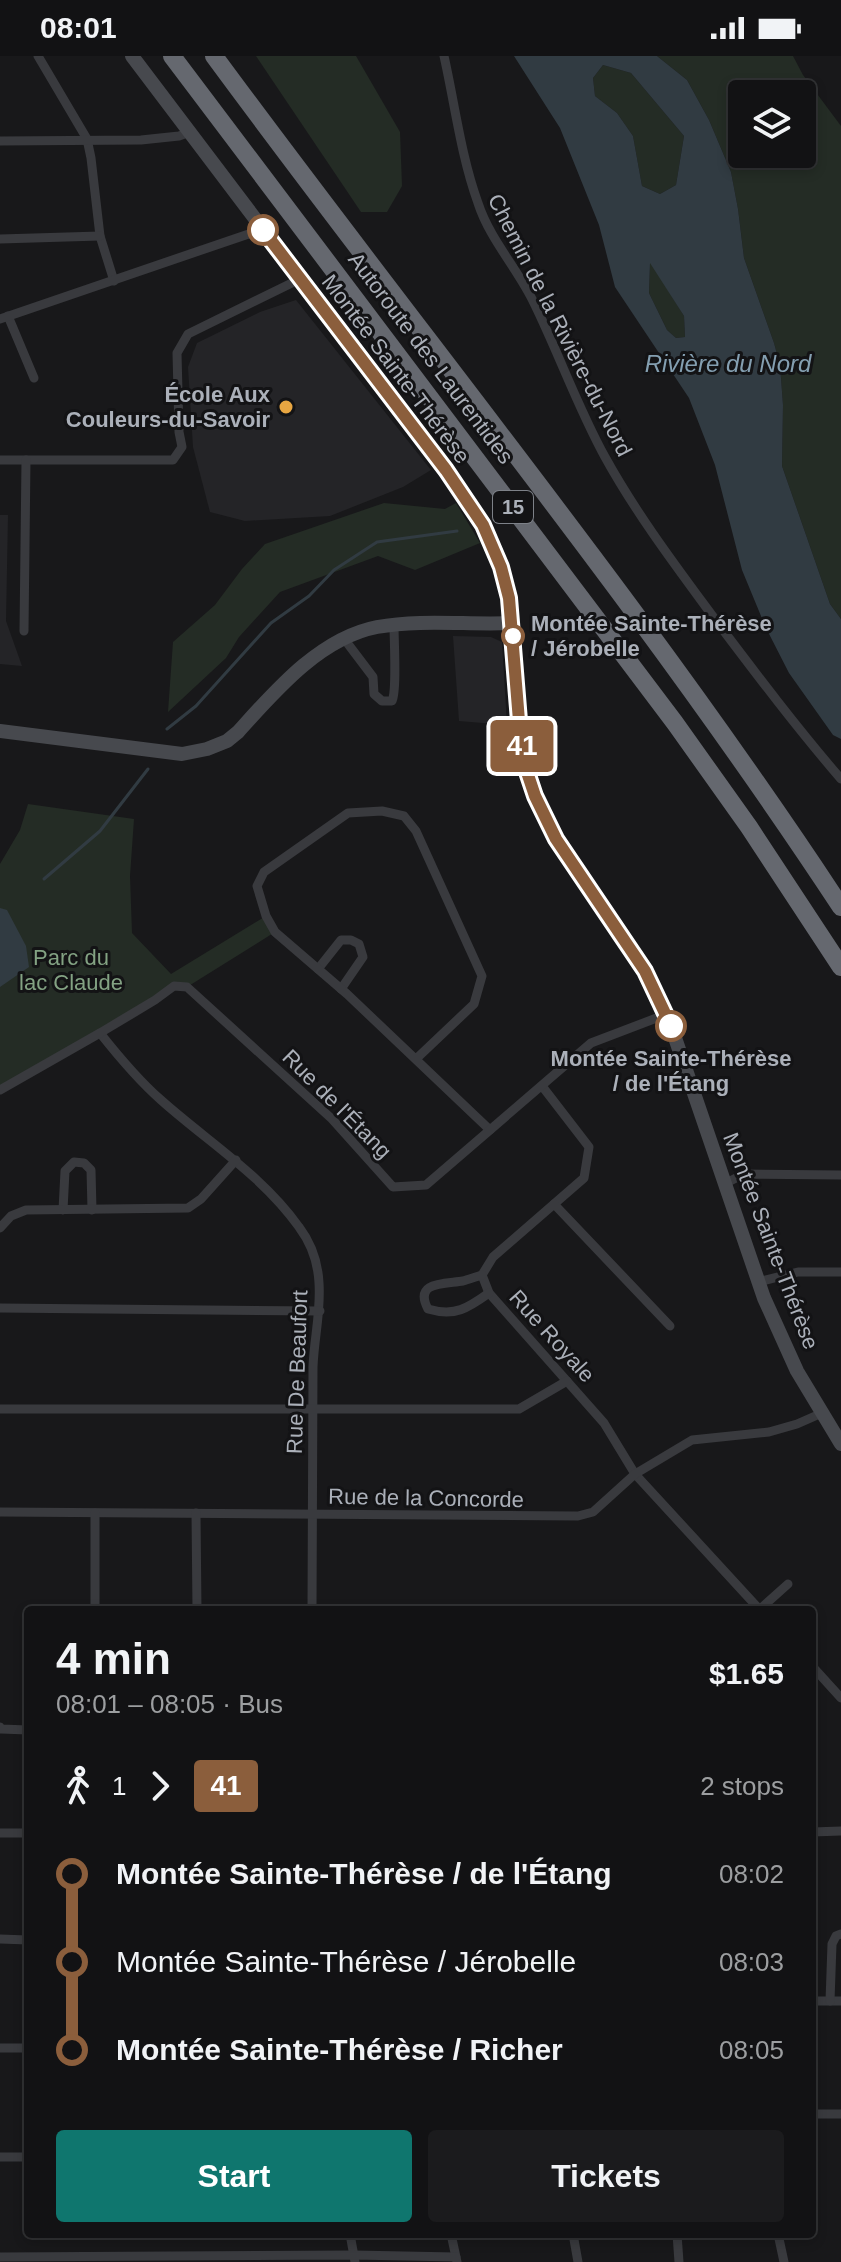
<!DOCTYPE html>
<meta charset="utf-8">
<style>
body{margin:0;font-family:Arial,sans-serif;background:#1b1b1d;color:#f1f3f6;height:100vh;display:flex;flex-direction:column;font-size:30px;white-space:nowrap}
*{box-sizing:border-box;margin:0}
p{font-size:26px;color:#9c9ea0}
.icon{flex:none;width:44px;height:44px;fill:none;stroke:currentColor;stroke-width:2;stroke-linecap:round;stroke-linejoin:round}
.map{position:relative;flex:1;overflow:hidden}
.details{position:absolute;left:24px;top:1550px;width:792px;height:632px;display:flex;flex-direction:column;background:#121214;border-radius:8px;box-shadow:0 4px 12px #0003,0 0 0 2px #313234}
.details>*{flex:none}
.badge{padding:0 16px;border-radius:6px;font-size:28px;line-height:52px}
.fabs{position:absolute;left:728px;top:24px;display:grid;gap:16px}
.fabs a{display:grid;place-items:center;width:88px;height:88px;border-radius:8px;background:#121214;box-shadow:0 4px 12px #0003,0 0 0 2px #313234;font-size:40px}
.map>.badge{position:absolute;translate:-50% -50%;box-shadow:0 0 0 4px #fff}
.legs{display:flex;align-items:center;gap:12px;height:88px;padding:0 32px;font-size:26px}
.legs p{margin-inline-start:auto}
.summary{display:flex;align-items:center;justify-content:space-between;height:136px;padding:0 32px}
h1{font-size:44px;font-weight:800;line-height:60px}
.button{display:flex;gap:16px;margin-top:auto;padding:16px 32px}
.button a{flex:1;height:92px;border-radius:8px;background:#0f766e;color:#fff;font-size:32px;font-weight:800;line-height:92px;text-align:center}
.button a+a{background:#1b1b1d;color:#f1f3f6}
ul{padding:0 32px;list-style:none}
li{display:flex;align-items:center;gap:28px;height:88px;font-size:30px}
li i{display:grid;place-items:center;width:12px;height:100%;margin:0 10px;background:currentColor}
li i::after{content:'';width:20px;height:20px;margin:-10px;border:6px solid;border-radius:50%;background:#121214}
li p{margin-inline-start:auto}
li:first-child i{background:linear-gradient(#0000 50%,currentColor 0)}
li:last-child i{background:linear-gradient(currentColor 50%,#0000 0)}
.status{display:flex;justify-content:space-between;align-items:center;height:56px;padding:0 40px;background:#121214;direction:ltr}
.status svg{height:22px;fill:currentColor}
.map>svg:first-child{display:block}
.built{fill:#242427}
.green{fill:#242c25;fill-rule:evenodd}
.water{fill:#313b42;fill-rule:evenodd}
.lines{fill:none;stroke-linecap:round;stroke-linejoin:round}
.stream{stroke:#313b42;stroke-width:3}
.street{stroke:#393a3e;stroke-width:9}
.secondary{stroke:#47494e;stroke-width:14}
.highway{stroke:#65686f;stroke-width:18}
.line-1-casing{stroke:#fff;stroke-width:18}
.line-1{stroke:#8b5e3c;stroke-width:12}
.stop-1-dot{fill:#fff;stroke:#8b5e3c;stroke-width:4}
.poi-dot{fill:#e8a642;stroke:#131315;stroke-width:3}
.labels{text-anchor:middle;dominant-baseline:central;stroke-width:6;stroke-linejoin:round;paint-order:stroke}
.shield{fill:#131315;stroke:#7d8188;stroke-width:2}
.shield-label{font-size:20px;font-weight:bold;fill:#abb0b9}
.street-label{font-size:22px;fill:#abb0b9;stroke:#131315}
.poi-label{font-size:22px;font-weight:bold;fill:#abb0b9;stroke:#131315;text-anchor:end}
.stop-label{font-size:22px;font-weight:bold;fill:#abb0b9;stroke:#131315;text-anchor:start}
.park-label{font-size:22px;fill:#83a283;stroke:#131315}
.water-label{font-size:24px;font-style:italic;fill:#849fb1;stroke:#131315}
</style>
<div class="status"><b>08:01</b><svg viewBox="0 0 49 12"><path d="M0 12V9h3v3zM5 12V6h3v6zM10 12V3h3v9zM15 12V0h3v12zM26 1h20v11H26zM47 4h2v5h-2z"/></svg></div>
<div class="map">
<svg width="841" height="2206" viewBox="0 0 841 2206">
<rect width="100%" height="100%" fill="#18181a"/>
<g class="built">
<path d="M296,244L431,414L403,431L330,460L245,465L210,456L193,391L188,311L197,287L260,256Z"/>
<path d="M0,459H8L6,565L22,610L0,608Z"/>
<path d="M453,580L491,581L502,586L507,669L459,665Z"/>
</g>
<g class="green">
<path d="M256,0H356L400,76L402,130L387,156H361Z"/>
<path d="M657,0H793L803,19L841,70V563L830,548L782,410L783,349L780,309L774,287L744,202L738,153L731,116L709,64L687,24ZM742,38H802V98H742Z"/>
<path d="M603,9L631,17L684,80L676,129L660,138L642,130L633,80L617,57L595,40L593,22Z"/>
<path d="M650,205L684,260L685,281L676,282L667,274L649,237Z"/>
<path d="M384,447L445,453L456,447L480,487L415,514L378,500L280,536L239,581L226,602L168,656L173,586L215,549L242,513L265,488Z"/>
<path d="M28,748L134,763L130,820L132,877L171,918L266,860L275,876L187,931L181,929L0,1034V808L20,774Z"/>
</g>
<g class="water">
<path d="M514,0H657L687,24L709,64L731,116L738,153L744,202L774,287L780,309L783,349L782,410L830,548L841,563V683L833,679L789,617L766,572L742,514L715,409L689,342L615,231L599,169L560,72ZM603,9L631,17L684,80L676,129L660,138L642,130L633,80L617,57L595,40L593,22ZM650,207L684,260L685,281L676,282L667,274L649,237Z"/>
<path d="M0,852L7,854L26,890L29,911L0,931Z"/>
</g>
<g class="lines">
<g class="stream">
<path d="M167,673L196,650L271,567L309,540L334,514L377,486L457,475"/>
<path d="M44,823L100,775L148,713"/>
</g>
<g class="street">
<path d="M38,0L87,83L91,102L100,180L114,225"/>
<path d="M444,0C455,49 461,100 478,147C490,184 518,213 534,247C559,298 578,352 605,401C637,459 678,513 717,566C757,619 797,672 841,723"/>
<path d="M0,85L141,84L179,80L190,76"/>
<path d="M0,183L100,180"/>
<path d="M8,260L34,322"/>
<path d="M0,263L263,173"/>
<path d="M0,404H173L182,391L179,376L177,297L188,278L300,223"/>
<path d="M24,575L26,404"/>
<path d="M345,584L373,621L374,638L382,645H392C397,635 394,584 394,569"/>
<path d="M318,913L341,884H351L359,888L363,901L341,933"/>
<path d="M100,977C119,1001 138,1024 161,1044C208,1086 262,1119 299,1171C311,1187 318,1207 319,1227C321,1256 314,1283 313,1311C312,1392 312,1473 312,1554"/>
<path d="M416,1003L474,948L482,920L416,775L404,760L382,755L348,757L264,816L257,830L266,860L275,876L347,938L490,1074"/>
<path d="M542,1030L589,1091L584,1122L493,1201L482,1219L489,1237L604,1367L635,1418L760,1554"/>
<path d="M0,1034L100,977L155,944L174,930L187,931L332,1063L393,1131L426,1129L591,987L667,958"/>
<path d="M724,1128L744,1118L841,1119"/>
<path d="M554,1148L670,1270"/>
<path d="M63,1154L65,1115L74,1106L84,1107L91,1114L92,1154"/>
<path d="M0,1172L11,1160L26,1154L188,1152L201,1143L236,1104"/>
<path d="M482,1219C476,1221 469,1223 463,1225C446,1228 413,1225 428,1253C455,1261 468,1252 489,1237"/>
<path d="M758,1226L798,1216H841"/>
<path d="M0,1252L320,1255"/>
<path d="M0,1353H519L567,1325"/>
<path d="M0,1456L578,1460L593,1456L635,1418L692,1384L769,1376L797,1368L822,1357"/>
<path d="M95,1457V1554"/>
<path d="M196,1457L197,1554"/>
<path d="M759,1554L788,1528"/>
<path d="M812,1610L841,1642"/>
<path d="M0,1671L1,1673L28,1674"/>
<path d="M812,1776L841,1775"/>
<path d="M0,1777H28"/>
<path d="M0,1883L28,1884"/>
<path d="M812,1945H841"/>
<path d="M830,1945L832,1888L836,1880L841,1878"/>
<path d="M0,1992H28"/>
<path d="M812,2058H841"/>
<path d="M0,2101H28"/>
<path d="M350,2178L355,2206"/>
<path d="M451,2178L457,2206"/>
<path d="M573,2178L578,2206"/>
<path d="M677,2178L679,2206"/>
<path d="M778,2178L784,2206"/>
<path d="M0,2201L354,2199L456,2201"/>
</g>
<g class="secondary">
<path d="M132,0L433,398C462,436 493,476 505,524C522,595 509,671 535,740C549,776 573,807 595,839C624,880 652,922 671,970L764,1242L797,1315L841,1388"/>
<path d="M0,675L182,698L207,693L227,685L238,676C275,635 320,582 377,571C422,563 467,569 512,567"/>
</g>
<g class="highway">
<path d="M172,0L675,667L749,771L841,911"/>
<path d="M214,0C423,284 647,556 841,851"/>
</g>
</g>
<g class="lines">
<g class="line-1-casing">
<path id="line-1" d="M263,174L446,414L483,469L501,511L509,542L520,677L525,710L535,740L556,783L645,915L671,970"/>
</g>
<use href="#line-1" class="line-1"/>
</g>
<g class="stop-1-dot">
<circle cx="263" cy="174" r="14"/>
<circle cx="513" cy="580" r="10"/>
<circle cx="671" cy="970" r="14"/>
</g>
<circle class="poi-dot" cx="286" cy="351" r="8"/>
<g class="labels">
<rect class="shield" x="493" y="435" width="40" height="32" rx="6"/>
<g class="shield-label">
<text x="513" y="451">15</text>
</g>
<g class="street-label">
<text transform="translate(560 269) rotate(63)">Chemin de la Rivière-du-Nord</text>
<text transform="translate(431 302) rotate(53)">Autoroute des Laurentides</text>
<text transform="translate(396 313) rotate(53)">Montée Sainte-Thérèse</text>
<text transform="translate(337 1048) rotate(45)">Rue de l'Étang</text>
<text transform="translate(771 1185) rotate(69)">Montée Sainte-Thérèse</text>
<text transform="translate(552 1280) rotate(48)">Rue Royale</text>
<text transform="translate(297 1316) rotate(-88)">Rue De Beaufort</text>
<text transform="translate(426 1442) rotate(1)">Rue de la Concorde</text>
</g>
<g class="poi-label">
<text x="270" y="338">École Aux<tspan x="270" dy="25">Couleurs-du-Savoir</tspan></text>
</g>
<g class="stop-label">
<text x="531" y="567">Montée Sainte-Thérèse<tspan x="531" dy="25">/ Jérobelle</tspan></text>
<text x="671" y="1002" text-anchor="middle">Montée Sainte-Thérèse<tspan x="671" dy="25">/ de l'Étang</tspan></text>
</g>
<g class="park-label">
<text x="71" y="901">Parc du<tspan x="71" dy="25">lac Claude</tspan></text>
</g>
<g class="water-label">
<text x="728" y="307">Rivière du Nord</text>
</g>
</g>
</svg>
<div class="fabs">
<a><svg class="icon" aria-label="layers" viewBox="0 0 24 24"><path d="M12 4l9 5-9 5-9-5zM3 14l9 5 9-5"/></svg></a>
</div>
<b class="badge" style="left:522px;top:690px;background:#8b5e3c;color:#fff">41</b>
<section class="details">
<div class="summary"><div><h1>4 min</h1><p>08:01 – 08:05 · Bus</p></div><b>$1.65</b></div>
<div class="legs"><svg class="icon" aria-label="walk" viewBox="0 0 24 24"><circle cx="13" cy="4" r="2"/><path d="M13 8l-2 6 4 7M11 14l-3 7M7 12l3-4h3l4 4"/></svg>1<svg class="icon" aria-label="forward" viewBox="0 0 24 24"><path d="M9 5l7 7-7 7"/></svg><b class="badge" style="background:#8b5e3c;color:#fff">41</b><p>2 stops</p></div>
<ul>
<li><i style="color:#8b5e3c"></i><b>Montée Sainte-Thérèse / de l'Étang</b><p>08:02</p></li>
<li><i style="color:#8b5e3c"></i><span>Montée Sainte-Thérèse / Jérobelle</span><p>08:03</p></li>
<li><i style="color:#8b5e3c"></i><b>Montée Sainte-Thérèse / Richer</b><p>08:05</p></li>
</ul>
<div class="button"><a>Start</a><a>Tickets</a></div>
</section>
</div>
